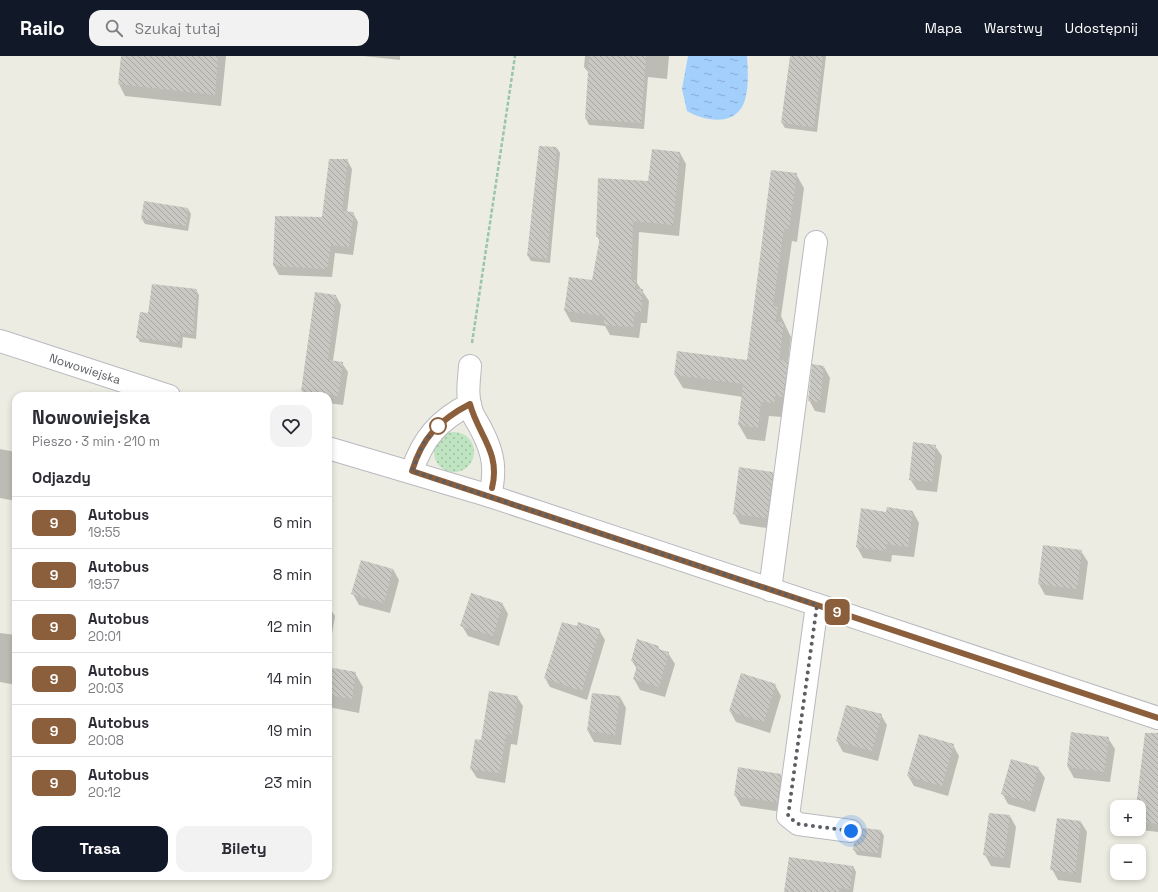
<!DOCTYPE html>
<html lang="pl">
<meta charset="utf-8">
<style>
body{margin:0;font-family:"Space Grotesk",sans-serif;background:#f2f2f3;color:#2b2b33;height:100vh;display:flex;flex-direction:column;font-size:15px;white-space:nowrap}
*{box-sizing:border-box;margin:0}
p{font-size:13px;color:#7c7c81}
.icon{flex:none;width:22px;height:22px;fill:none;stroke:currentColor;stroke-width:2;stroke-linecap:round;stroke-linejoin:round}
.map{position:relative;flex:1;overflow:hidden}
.details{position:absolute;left:12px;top:336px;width:320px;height:488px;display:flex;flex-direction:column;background:#fff;border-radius:12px;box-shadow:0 2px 6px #0003}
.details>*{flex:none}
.badge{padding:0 8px;border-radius:6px;font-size:14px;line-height:26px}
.fabs{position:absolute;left:1110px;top:744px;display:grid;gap:8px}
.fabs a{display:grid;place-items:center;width:36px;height:36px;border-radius:8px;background:#fff;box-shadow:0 2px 6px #0003;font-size:20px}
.you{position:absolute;width:20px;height:20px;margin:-10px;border:3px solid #fff;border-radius:50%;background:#1a73e8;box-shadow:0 0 0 6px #1a73e833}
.map>.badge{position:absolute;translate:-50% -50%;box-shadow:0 0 0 2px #fff}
h2{padding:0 20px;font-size:15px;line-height:36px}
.round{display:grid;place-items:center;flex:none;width:42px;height:42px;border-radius:12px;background:#f2f2f3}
.headline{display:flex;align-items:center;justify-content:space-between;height:68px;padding:0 20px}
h1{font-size:19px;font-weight:800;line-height:30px}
.cta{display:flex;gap:8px;margin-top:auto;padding:8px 20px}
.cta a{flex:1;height:46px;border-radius:12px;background:#111827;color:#fff;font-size:16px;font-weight:800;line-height:46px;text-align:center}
.cta a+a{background:#f2f2f3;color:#2b2b33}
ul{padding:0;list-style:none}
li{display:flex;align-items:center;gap:12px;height:52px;padding:0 20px;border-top:1px solid #e1e1e2}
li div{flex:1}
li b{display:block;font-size:15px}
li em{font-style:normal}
li .badge{min-width:44px;font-weight:700;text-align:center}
header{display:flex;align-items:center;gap:24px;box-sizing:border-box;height:56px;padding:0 20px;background:#111827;color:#fff}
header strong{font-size:19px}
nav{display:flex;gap:22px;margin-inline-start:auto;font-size:14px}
.search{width:280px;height:36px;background:#f2f2f3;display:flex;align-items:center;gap:10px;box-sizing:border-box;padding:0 14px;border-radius:12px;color:#7c7c81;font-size:15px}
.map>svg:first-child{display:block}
.grass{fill:url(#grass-dots)}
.water{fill:url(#water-ripples)}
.shadow{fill:#0003}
.building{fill:url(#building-back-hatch)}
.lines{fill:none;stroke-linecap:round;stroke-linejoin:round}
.minor-casing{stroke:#b8babf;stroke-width:24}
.path{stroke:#99c5a9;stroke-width:2.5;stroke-dasharray:4 2;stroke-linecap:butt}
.minor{stroke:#fff;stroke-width:22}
.line-casing{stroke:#fff;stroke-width:9}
.line{stroke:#8b5e3c;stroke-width:6}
.walk{stroke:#5b5e63;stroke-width:4;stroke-dasharray:0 7.2}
.stop-dot{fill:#fff;stroke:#8b5e3c;stroke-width:2}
.labels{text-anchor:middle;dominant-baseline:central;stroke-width:3.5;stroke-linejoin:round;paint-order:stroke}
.street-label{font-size:12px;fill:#5b5e63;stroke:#fff}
</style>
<header>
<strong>Railo</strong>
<div class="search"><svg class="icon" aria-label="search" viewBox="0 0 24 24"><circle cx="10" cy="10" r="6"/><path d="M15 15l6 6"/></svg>Szukaj tutaj</div>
<nav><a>Mapa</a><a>Warstwy</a><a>Udostępnij</a></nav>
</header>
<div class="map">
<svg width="1158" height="836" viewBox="0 0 1158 836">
<defs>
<pattern id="grass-dots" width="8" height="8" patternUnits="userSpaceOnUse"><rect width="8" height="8" fill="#bfe4c2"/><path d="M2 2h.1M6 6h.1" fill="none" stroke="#9ebca1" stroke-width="1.8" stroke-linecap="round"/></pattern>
<pattern id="water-ripples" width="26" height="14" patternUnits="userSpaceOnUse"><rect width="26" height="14" fill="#a3cffd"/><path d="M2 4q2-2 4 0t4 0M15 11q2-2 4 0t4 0" fill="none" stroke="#88abd0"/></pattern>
<pattern id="building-back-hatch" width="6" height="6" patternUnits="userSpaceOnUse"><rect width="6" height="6" fill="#cac8c2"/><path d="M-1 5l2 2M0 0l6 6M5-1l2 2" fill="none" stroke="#a7a6a1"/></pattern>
</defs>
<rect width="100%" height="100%" fill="#edece2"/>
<circle class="grass" cx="454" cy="396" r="20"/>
<path class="water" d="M688,0H747C748,15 749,33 744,47C734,71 704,65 687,55L682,33Z"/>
<g class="shadow">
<path d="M122,0H226L221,50L125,40L119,28Z"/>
<path d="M363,0H400V4Z"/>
<path d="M585,0H669L667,23L648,21L644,73L589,69L586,63L589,17L584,11Z"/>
<path d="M791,0H826L817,76L785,72L782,67Z"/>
<path d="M557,92L560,97L550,207L531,205L528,200Z"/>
<path d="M680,97L686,108L679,180L639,176L637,227L649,245L647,267H641L639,282L610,279L605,270L571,266L565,255L593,225L600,186L597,180Z"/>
<path d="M347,104L352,113L347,156L353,157L358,166L353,199L335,197L332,221L279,219L274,210L323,162Z"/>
<path d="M796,118L804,132L797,186L792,185L781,260L791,281L788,307L795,320L790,355L782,354V361L769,360L765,385L747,383L739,369L743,341L683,332L675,319L748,305Z"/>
<path d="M188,153L191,158L188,175L145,168L142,163Z"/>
<path d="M196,234L199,239L196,283L183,281L182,292L140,286L137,281L149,258Z"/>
<path d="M336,240L341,249L333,305L342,307L348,316L343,349L328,347V340H305L302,334Z"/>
<path d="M824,311L830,322L825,357L815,355L809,344Z"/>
<path d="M935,390L942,400L937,436L917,434L910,423Z"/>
<path d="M0,393L16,396V445L0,442Z"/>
<path d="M772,417L779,427L773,473L740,468L734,457Z"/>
<path d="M913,456L919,467L914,501L892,499L891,506L863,502L857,491L887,457Z"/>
<path d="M1044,490L1081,495L1088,506L1083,544L1045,539L1039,528Z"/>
<path d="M393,513L399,524L390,557L359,549L353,538Z"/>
<path d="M502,547L508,558L499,590L468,580L462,570Z"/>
<path d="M328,549L335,560L328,602Z"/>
<path d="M577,572L599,574L605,584L587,644L550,631L545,622Z"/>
<path d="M0,577L16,579V629L0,626Z"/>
<path d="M658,591L661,595L668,597L675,608L665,641L640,634L634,623L637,613L632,605Z"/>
<path d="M328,612L355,617L363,631L359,657L328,651Z"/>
<path d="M775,629L781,640L770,677L736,666L730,655Z"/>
<path d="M517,641L523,650L517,689L511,688L505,727L477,722L471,713L482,685Z"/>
<path d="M620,641L626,652L621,689L594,686L588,675Z"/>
<path d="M881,659L887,669L878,705L843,696L837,685Z"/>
<path d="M1108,682L1115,693L1110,726L1074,722L1068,711Z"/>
<path d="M953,689L959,700L948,740L914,730L908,720Z"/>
<path d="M1158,707V776L1141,774L1139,771V751H1137Z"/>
<path d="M1038,712L1045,722L1035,756L1008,748L1002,737Z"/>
<path d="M780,719L787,730L783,756L741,750L735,739Z"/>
<path d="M1010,760L1016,771L1010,812L991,810L985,799Z"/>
<path d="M1081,766L1087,776L1081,827L1058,824L1052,813Z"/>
<path d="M881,775L884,780L881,802L857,799L854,794Z"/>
<path d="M853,810L856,816L853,836H785Z"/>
</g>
<g class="building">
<path d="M121,0H218L215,39L118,28Z"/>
<path d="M589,0H646L641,67L585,63Z"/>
<path d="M790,0H823L814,71L781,67Z"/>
<path d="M539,90L557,91L547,203L527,200Z"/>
<path d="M652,93L680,96L673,169L633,165L631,224H636L635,233H643L641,256H635L633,271L603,269L605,260L564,255L569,221L592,224L600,181H596L598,122L648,125Z"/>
<path d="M329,103H348L342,155L354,156L349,191L331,189L327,213L273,210L275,160L322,161Z"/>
<path d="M771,114L797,117L789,173L784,172L773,250L778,251L775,266H784L779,304L788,305L783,341L775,340L774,347L761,346L758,372L738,369L743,328L674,319L677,295L747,304Z"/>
<path d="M144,145L188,152L186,170L141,163Z"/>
<path d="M152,228L197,233L193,278L180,277L179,287L136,282L140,256L148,257Z"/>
<path d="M315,236L336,239L328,304L343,306L338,340L301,335Z"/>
<path d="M812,308L824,310L820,346L808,345Z"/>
<path d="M913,386L936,389L932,426L909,424Z"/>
<path d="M739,411L773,416L767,462L733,458Z"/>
<path d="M887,451L913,455L908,491L886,488V495L856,491L861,452L886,456Z"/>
<path d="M1043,489L1082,494L1077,533L1038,528Z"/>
<path d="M361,504L393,513L384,547L351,538Z"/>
<path d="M471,537L503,547L493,580L460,570Z"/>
<path d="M562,566L577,570L578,566L600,573L582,635L544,622Z"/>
<path d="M637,583L659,590L658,593L669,596L659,631L633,623L638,607L631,605Z"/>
<path d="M328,611L356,616L352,643L328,639Z"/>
<path d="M741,617L776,628L764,666L729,655Z"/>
<path d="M489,635L518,640L512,679L506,678L500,717L470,713L475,683L481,684Z"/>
<path d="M592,637L620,640L615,679L587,675Z"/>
<path d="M846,649L882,658L872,695L836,685Z"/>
<path d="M1071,676L1109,681L1104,716L1067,711Z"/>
<path d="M1145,677H1158V768L1139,765V751H1136Z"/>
<path d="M919,678L954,688L942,730L907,720Z"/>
<path d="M1011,703L1039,711L1029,746L1001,738Z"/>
<path d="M738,711L781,718L777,746L734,740Z"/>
<path d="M989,757L1010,759L1004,802L983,799Z"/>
<path d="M1057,762L1081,765L1075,817L1050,814Z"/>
<path d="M863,772L881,774L878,797L853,794L854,787L861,782Z"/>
<path d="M789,801L853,810L850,833L839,832V836H784Z"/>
</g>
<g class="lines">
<g class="minor-casing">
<g id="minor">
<path d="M0,285L169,340"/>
<path d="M470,310C469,325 466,341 472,356C474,362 479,368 482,375C494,398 496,415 490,440"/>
<path d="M328,392L490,440L1158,662"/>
<path d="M412,415C423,382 439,364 470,348"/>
<path d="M770,534L816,186"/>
<path d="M817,549L788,760L798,768L851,775"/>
</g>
</g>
<path class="path" d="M472,287L515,0"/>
<use href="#minor" class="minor"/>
</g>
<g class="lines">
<g class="line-casing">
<path id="line" d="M492,432C501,396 478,379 470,348C439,364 422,382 412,415L1158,662"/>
</g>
<use href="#line" class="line"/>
<path class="walk" d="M438,370L423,388L412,415L817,549L788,760L798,768L851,775"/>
</g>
<circle class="stop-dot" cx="438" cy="370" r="8"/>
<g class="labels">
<g class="street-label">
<text transform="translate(85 313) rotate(18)">Nowowiejska</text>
</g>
</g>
</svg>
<div class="fabs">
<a>+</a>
<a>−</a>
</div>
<div class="you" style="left:851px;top:775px"></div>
<b class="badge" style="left:837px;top:556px;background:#8b5e3c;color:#fff">9</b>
<section class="details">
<div class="headline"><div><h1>Nowowiejska</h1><p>Pieszo · 3 min · 210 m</p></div><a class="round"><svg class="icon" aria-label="heart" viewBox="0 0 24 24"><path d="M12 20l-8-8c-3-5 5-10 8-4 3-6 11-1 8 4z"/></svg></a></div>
<h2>Odjazdy</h2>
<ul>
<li><span class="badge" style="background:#8b5e3c;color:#fff">9</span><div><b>Autobus</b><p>19:55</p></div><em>6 min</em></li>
<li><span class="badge" style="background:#8b5e3c;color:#fff">9</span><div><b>Autobus</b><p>19:57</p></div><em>8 min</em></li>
<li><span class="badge" style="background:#8b5e3c;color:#fff">9</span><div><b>Autobus</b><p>20:01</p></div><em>12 min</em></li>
<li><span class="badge" style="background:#8b5e3c;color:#fff">9</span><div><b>Autobus</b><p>20:03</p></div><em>14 min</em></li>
<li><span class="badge" style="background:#8b5e3c;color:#fff">9</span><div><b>Autobus</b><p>20:08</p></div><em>19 min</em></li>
<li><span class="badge" style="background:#8b5e3c;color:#fff">9</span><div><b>Autobus</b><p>20:12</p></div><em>23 min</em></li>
</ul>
<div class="cta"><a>Trasa</a><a>Bilety</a></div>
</section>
</div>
